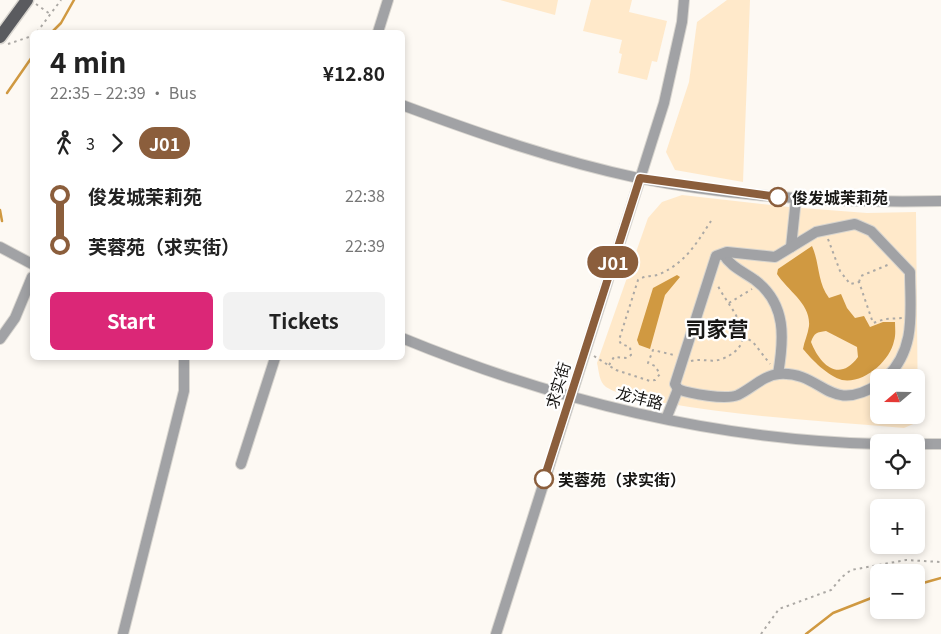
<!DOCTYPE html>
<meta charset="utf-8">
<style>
body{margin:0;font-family:Georgia,"Noto Sans SC",serif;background:#f2f2f2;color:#222;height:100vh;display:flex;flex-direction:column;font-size:19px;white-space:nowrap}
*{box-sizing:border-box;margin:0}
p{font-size:16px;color:#767676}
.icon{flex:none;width:28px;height:28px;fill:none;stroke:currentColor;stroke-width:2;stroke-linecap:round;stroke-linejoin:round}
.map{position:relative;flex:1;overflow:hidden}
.side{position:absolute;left:30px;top:30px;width:375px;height:330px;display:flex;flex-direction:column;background:#fff;border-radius:8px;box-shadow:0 2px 8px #0003}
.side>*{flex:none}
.badge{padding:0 10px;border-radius:16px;font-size:18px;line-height:32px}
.needle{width:32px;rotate:250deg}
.tools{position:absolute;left:870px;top:369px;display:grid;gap:10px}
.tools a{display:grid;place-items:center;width:55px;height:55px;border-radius:8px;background:#fff;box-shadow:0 2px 8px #0003;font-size:25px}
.map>.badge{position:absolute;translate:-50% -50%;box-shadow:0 0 0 2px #fff}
.legs{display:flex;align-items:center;gap:8px;height:55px;padding:0 20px;font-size:16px}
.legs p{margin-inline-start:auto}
.overview{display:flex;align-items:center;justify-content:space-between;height:85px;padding:0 20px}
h1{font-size:28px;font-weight:700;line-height:38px}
.action{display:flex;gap:10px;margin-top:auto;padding:10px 20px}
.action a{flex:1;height:58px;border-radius:8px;background:#db2777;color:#fff;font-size:20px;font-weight:700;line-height:58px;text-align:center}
.action a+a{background:#f2f2f2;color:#222}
ul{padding:0 20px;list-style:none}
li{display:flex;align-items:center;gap:18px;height:50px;font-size:19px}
li i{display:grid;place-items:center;width:8px;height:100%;margin:0 6px;background:currentColor}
li i::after{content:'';width:12px;height:12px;margin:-6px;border:4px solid;border-radius:50%;background:#fff}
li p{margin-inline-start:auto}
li:first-child i{background:linear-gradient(#0000 50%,currentColor 0)}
li:last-child i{background:linear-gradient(currentColor 50%,#0000 0)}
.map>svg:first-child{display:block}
.green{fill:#ffe9ca;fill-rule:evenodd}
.water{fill:#d09941;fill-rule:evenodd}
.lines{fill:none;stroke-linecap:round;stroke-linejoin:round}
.stream{stroke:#d09941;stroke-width:2.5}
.minor-casing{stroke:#d8d5cf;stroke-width:12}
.major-casing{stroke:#d8d5cf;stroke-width:15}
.path{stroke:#aca9a5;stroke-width:2;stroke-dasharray:2.5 4;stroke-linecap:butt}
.minor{stroke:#a1a2a5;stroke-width:10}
.major{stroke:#5a5b5f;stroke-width:12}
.line-1-casing{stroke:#fff;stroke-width:11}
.line-1{stroke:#8b5e3c;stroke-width:8}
.stop-1-dot{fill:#fff;stroke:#8b5e3c;stroke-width:2.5}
.labels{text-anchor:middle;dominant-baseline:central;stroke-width:4.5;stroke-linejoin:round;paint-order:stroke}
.stop-label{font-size:16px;font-weight:bold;fill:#181715;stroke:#fff;text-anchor:start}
.street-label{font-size:16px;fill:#181715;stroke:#fff}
.district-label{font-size:21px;font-weight:bold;fill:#181715;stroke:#fff}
</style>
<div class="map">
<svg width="941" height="634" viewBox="0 0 941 634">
<rect width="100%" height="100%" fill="#fdf9f3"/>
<g class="green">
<path d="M500,0H558L555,15Z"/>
<path d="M591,0H632L629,12L667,21L657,62L652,61L647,80L618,73L622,54L619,53L622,40L583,31Z"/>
<path d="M727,0H750L743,182L675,170L666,152L689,82L697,22Z"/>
<path d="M682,195L789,207L867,213L916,212L918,422L904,428C824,421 744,417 665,403C647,399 622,397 606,387C599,382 599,371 597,363L648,218L662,202ZM879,378H916V415H879Z"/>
</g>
<g class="water">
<path d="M812,246C820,264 817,282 829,298L841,294L847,308L855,318L864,316L870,327L883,322H895C895,328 896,335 894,341C890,361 864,384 842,380C828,376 812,360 803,349C804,342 808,334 809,326C811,304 788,291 777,274L778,269ZM826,331L857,347L858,357C839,383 820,365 811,342C814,333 817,332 826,331Z"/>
<path d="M677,275L680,277L665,295L650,349L639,345L637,340L653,288Z"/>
</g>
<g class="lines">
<g class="stream">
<path d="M52,32L61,23L74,0"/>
<path d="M7,93L32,57"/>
<path d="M0,210L2,221"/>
<path d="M916,585L941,578"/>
<path d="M806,634L833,613L879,595"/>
</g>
<g class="minor-casing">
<g id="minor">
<path d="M378,32L388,0"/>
<path d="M402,105C480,134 558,161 638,178C738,198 840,203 941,201"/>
<path d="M0,247L32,264"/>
<path d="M791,247L796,199"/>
<path d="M723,254C731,267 742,271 755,280C787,304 784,339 778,374"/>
<path d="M402,338C553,400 716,440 879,444"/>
<path d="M0,339L15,318L32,277"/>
<path d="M879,384C827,416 824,371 779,374C764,375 751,389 738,395C726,400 690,394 678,389L675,384L716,256L727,252L775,257L816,232L855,224L871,231L910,272C910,311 917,348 886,378"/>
<path d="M666,419L678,389"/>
<path d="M916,444H941"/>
<path d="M241,464L275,358"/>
<path d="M123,634L184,391V358"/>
<path d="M496,634L664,103L682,22L684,0"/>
</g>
</g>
<g class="major-casing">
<path id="major" d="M0,37L27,0"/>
</g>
<g class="path">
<path d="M36,4L50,14"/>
<path d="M37,32L61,0"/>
<path d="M8,44L32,36"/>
<path d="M828,239L840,271L850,284L859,282L873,323L885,319L902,318"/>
<path d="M859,282L861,276L890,264"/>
<path d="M729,303L752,289"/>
<path d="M743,336L753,342L770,364"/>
<path d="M594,356L616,370L650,381L655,380L660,374L655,366L648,363L653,350L674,355"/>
<path d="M691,361C701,358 712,363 722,359C766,341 728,308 717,284"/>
<path d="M609,365L614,357L627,358L631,355L630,347L621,344L619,340L638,280C645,275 653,277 660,274C686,262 696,244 711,221"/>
<path d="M761,634L779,609L831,590L842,577L851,570L906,560L941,562"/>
</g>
<use href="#minor" class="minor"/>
<use href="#major" class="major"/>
</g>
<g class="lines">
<g class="line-1-casing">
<path id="line-1" d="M544,479L640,178L778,197"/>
</g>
<use href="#line-1" class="line-1"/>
</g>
<g class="stop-1-dot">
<circle cx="778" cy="197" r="9"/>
<circle cx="544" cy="479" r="9"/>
</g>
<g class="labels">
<g class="stop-label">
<text x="792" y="197">俊发城茉莉苑</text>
<text x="558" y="479">芙蓉苑（求实街）</text>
</g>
<g class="street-label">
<text transform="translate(557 385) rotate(-73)">求实街</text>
<text transform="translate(640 397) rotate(14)">龙沣路</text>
</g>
<g class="district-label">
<text x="717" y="328">司家营</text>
</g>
</g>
</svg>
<div class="tools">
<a><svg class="needle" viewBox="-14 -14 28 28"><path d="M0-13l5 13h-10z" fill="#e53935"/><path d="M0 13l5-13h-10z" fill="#767676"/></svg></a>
<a><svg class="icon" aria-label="locate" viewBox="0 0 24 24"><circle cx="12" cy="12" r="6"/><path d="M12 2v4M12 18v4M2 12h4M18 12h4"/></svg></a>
<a>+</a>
<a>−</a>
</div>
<b class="badge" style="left:613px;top:262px;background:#8b5e3c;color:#fff">J01</b>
<section class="side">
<div class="overview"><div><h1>4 min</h1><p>22:35 – 22:39 · Bus</p></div><b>¥12.80</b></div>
<div class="legs"><svg class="icon" aria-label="walk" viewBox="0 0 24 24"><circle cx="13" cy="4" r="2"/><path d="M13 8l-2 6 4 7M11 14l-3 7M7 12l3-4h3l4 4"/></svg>3<svg class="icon" aria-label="forward" viewBox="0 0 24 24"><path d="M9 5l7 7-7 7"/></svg><b class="badge" style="background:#8b5e3c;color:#fff">J01</b></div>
<ul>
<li><i style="color:#8b5e3c"></i><b>俊发城茉莉苑</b><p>22:38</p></li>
<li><i style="color:#8b5e3c"></i><b>芙蓉苑（求实街）</b><p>22:39</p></li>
</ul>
<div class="action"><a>Start</a><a>Tickets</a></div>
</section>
</div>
